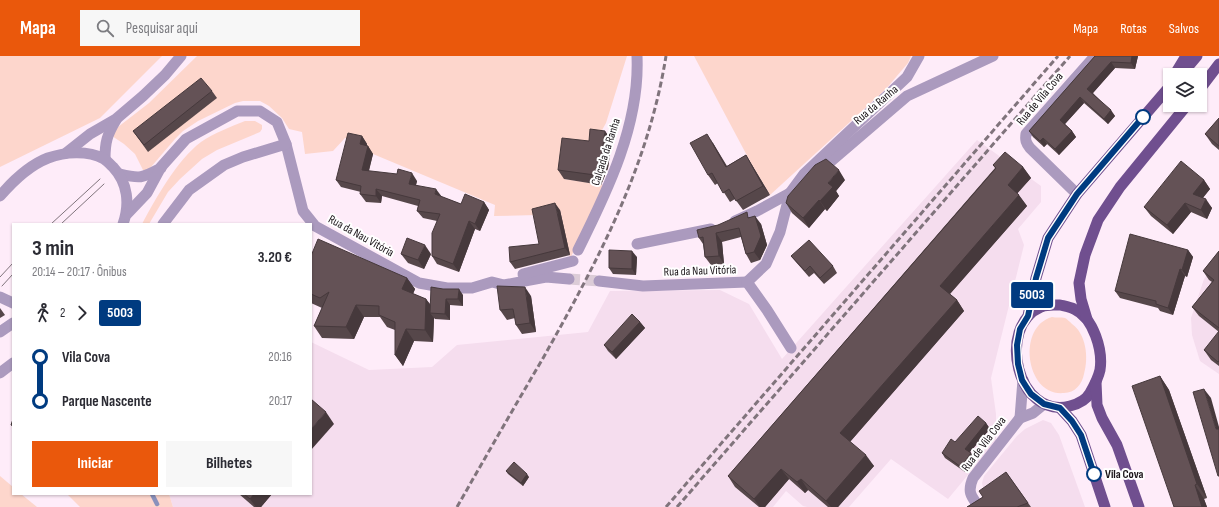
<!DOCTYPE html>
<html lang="pt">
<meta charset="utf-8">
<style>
body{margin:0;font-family:"Sofia Sans Condensed",sans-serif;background:#f7f7f7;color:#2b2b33;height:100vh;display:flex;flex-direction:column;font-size:15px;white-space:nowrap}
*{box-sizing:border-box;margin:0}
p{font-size:13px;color:#7c7c81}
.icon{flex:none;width:22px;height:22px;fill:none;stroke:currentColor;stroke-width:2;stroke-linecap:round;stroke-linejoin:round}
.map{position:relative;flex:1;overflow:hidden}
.panel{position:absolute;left:12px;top:167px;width:300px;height:272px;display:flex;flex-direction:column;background:#fff;border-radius:0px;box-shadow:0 1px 3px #0004}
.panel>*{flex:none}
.badge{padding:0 8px;border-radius:3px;font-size:14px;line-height:26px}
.controls{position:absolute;left:1163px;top:12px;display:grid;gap:8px}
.controls a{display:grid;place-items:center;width:44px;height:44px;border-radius:0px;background:#fff;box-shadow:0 1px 3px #0004;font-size:20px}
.map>.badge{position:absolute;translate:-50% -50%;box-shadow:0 0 0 2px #fff}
.legs{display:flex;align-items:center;gap:6px;height:44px;padding:0 20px;font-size:13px}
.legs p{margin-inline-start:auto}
.summary{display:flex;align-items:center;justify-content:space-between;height:68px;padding:0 20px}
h1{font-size:22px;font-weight:700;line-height:30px}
.button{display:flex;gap:8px;margin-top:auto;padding:8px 20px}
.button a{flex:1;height:46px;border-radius:0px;background:#ea580c;color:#fff;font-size:16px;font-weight:700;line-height:46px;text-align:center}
.button a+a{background:#f7f7f7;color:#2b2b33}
ul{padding:0 20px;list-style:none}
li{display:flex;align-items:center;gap:14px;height:44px;font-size:15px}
li i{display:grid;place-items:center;width:6px;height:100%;margin:0 5px;background:currentColor}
li i::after{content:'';width:10px;height:10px;margin:-5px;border:3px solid;border-radius:50%;background:#fff}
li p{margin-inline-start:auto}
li:first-child i{background:linear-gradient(#0000 50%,currentColor 0)}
li:last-child i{background:linear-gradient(currentColor 50%,#0000 0)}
header{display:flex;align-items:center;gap:24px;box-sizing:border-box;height:56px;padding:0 20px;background:#ea580c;color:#fff}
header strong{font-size:19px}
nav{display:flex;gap:22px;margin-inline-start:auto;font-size:14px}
.search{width:280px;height:36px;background:#f7f7f7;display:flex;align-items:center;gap:10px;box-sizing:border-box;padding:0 14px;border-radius:0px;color:#7c7c81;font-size:15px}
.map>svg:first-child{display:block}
.built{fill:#f5ddee}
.green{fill:#fdd6cc}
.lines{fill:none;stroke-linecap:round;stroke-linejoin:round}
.stream{stroke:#8a91bc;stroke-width:4.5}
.minor-tunnel{stroke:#dcccd7;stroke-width:11;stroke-dasharray:11 5.5;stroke-linecap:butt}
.minor{stroke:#ab9abe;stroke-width:11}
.primary{stroke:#704f8f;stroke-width:11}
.tram{stroke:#80747c;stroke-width:1}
.rail{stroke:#80747c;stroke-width:3;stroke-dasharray:6 3;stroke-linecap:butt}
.wall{fill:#56474a}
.shaded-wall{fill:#46393c}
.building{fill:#645256;stroke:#46393c}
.line-1-casing{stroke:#fff;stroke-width:9}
.line-1{stroke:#003b80;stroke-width:6}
.stop-1-dot{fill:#fff;stroke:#003b80;stroke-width:2}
.labels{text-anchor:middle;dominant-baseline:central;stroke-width:4;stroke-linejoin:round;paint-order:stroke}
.street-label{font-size:12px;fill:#1a1418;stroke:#fff}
.stop-label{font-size:12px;font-weight:bold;fill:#1a1418;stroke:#fff;text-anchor:start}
</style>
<header>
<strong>Mapa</strong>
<div class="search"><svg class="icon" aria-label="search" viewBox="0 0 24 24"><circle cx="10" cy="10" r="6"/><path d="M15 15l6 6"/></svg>Pesquisar aqui</div>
<nav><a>Mapa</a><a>Rotas</a><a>Salvos</a></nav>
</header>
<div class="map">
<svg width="1219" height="451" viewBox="0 0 1219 451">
<rect width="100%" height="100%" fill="#feecf9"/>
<g class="built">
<path d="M977,84L1041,130V146L1018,173L1024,189L991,322L996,358V385L948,443L891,403L849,451H807L803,450L786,435L773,451H173L169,438H311V286L369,314L432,311L457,289L588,276L610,235L720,234L749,248L782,303Z"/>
<path d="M1219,204V318L1200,305L1192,279L1191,262L1204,223Z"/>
<path d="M1043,364L1051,367L1059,379L1085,451H990L986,446L982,427L984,420L1017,380L1025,373Z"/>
</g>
<g class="green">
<path d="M0,0H162L100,62L0,111Z"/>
<path d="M197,0H627L606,67L597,83L564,123L605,129L570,203L560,154L537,159L494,160L495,149L373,98L365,95L367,88L345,82L333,95L305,98L302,76L289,73L282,62L269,50L260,45H243L235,47L198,65L183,75L175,83L151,111L146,114H143L135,98L124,88L112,80L118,71L149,47Z"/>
<path d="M694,0H911L908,7L885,34L770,139L752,109Z"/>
<path d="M245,65H255L262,69V73L260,76L217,94L202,103L180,123L168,136L149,168H142C156,142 177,104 201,86C214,77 230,71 245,65Z"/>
<path d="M1052,261C1056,262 1061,261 1065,262C1067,263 1070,266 1072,268C1086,278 1089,301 1084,318C1082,328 1075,337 1064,337C1026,341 1016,271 1052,261Z"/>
<path d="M0,420L13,431V438H21L37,451H0Z"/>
<path d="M67,438H169L173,451H80Z"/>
</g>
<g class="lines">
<path class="stream" d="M152,438L157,448"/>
<path class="minor-tunnel" d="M569,223L599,225"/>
<g class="minor">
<path d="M66,97L90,78L116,63L143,40L165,19L181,0"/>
<path d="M105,103C105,86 107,79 116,64"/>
<path d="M816,113L830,106L907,40L993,0"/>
<path d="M120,118C141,123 142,122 161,112"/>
<path d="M1077,138L1030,92C1026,87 1025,84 1026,78L1095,0"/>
<path d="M0,140C12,126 30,109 48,102C65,96 87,94 104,103C108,105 110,109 113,111C128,127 130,148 123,168"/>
<path d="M127,158L147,137L161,111L186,83L237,55H260L277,66L286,88L303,155L315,170L419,227L447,232H472L492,226L504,229L546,221L569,223"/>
<path d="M735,165L757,155L790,137"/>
<path d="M163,168L189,134L224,109L243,101L286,88"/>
<path d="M637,188L711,173"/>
<path d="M578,194C608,134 640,68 637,0"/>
<path d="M523,218L573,205"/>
<path d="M599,225L643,230L747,226"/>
<path d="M747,226L766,208L780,176L790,137L804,118L907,21L919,0"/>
<path d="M747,226L767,254L791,292"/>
<path d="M0,241L13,247"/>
<path d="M0,276L13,267"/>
<path d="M0,317L13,307"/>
<path d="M1020,362L1023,324"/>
<path d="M979,451C971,440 967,436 973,422L1020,362L1033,357L1044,348"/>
</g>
<g class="primary">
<path d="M1175,18L1186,0"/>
<path d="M1181,19L1197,0"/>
<path d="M1200,33L1219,8"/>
<path d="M1060,249C1064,250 1070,251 1074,253C1094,262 1103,295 1100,314C1098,323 1094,330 1090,337C1086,344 1078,348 1070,350C1017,364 996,270 1041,251C1047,248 1054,249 1060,249Z"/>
<path d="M1028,260L1036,222L1048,182L1077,138L1170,30"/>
<path d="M1087,263L1081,243L1079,227L1085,199L1098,164L1120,131L1187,49"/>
<path d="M1096,326L1097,349L1102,362L1117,389L1139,451"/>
<path d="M1060,352L1072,365L1081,379L1105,451"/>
</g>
<g class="tram">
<path d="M51,168L100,123"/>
<path d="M61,168L104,128"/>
<path d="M0,221L13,207"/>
<path d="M2,230L13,218"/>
</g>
<g class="rail">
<path d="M457,451C485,402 513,353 542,304C597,206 648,112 666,0"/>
<path d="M666,451L1058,0"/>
<path d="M677,451L1070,0"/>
</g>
</g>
<g class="wall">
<path d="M1095,0H1138L1135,13L1115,12L1093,37L1115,60L1108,68L1084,47L1065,68L1072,75L1076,81L1059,99L1047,88L1044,91L1033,81L1029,75Z"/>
<path d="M212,35L217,42L148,96L133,75Z"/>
<path d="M1219,62V94L1212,88L1205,78Z"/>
<path d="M362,80L367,88V90H368L373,98L369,115L417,125L416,129L442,141L461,148L484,146L489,154L480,175L475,173L459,216L437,208L432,200L437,165L423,162L417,155L418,150L382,140L381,147L366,146L360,138L361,136L341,131L336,124Z"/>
<path d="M612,84L608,112L601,129L564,123L558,114L589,85Z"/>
<path d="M713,87L727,110L746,99L770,139L743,154L735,143L730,146L718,127L715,129L708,119Z"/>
<path d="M993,109L1023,111L1031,122L1017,137L1027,150L950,238L957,244L964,255L850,386L874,410L838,451H828L808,434L805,437L789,423L765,451H759L735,431L728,420L995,112Z"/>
<path d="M845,124L836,135L839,140L827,155L825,153L809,172L792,157L786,147Z"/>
<path d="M1204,124L1210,133L1203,142L1212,152L1207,163L1191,156L1173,178L1151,160L1144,151Z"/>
<path d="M560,154L570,199L515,213L510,206L539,188Z"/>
<path d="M750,161L761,168L767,189L760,204L751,207L746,198L741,181L722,186L724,208L711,209L705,201L703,188L699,182L718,169Z"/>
<path d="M1188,194L1193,201L1187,221L1185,220L1173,259L1160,255L1158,252L1120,242L1115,235Z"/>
<path d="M1219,195V310L1211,304L1204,294L1219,276L1199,260L1192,251L1212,226L1209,224L1203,215Z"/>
<path d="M401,198H431L424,213L408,207Z"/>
<path d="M311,200L407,222L415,233L413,238L426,243L431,249V231L463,239V250L450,249V264L435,263L434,262L433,286L414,285L403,310L395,299V274L387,271L380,261H364L354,283L322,282L314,270L322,252L311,247Z"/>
<path d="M791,200L833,210L837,217L824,228L814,217L809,221L796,206Z"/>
<path d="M637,201L636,219L613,218L609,212Z"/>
<path d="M531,240L536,276L522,278L516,269L515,262L507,264L500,254Z"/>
<path d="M0,252L5,259L0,262Z"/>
<path d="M640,266L645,272L616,303L608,295L604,289Z"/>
<path d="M1160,320L1169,334L1207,442L1204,443L1207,451H1174Z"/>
<path d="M986,367L990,373L970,396L974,402L965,416L945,402L942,397L955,386Z"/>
<path d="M506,415L529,421L523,430L508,418Z"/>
<path d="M1006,416L1031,451H967L983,441Z"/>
<path d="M239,438H272L261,451H254Z"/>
</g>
<g class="shaded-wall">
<path d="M1132,0H1138L1135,13L1131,7Z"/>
<path d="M1111,6L1115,12L1092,38L1087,33Z"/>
<path d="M1080,41L1084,47L1064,69L1060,64Z"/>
<path d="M1111,54L1115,60L1108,68L1104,63Z"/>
<path d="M605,75L612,84L608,112L601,129L595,119Z"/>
<path d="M1072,75L1076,81L1059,99L1055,93Z"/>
<path d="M707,78L713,87L732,120L726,111Z"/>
<path d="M362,80L367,88L365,95L360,88Z"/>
<path d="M1043,82L1047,88L1044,91L1040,85Z"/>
<path d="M368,90L373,98L367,121L362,114Z"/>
<path d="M746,99L770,139L763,130Z"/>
<path d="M1023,111L1031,122L1015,140L1008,129Z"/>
<path d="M839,114L845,124L836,135L839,140L827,155L820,145L828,127Z"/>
<path d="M412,117L417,125L414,136L409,128Z"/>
<path d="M1204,124L1210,133L1199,146L1193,138Z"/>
<path d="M376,133L382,140L381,147L376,140Z"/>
<path d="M436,133L442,141L435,138Z"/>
<path d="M1019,139L1027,150L948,240L940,230Z"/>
<path d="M1206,143L1212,152L1207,163L1201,154Z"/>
<path d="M819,144L825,153L809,172L803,162Z"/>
<path d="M484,146L489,154L480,175L475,168Z"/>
<path d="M555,147L560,154L570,199L565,192Z"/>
<path d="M1185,147L1191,156L1173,178L1167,169Z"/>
<path d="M755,160L761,168L767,189L760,204L754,196Z"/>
<path d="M469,165L475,173L459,216L453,208Z"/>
<path d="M716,177L722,186L724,208L719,200Z"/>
<path d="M425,189L431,198L424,213L418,204Z"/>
<path d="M1188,194L1193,201L1187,221L1182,214Z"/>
<path d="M632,195L637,201L636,219L632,213Z"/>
<path d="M1180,213L1185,220L1173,259L1168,252Z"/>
<path d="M407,222L415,233L410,245L402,233Z"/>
<path d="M525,231L531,240L536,276L530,267Z"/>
<path d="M459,233L463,239V250L458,243Z"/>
<path d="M426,243L434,255L430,257L434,262L433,286L425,274Z"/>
<path d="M446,243L450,249V264L445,258Z"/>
<path d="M957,244L964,255L848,388L840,377Z"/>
<path d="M356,249L364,261L354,283L346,271Z"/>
<path d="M640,266L645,272L616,303L612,296Z"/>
<path d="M406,273L414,285L403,310L395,299Z"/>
<path d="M1160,320L1169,334L1207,442L1197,428Z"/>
<path d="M1204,333L1211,342L1219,371V378L1216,373Z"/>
<path d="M326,356L334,368L311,394V373Z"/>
<path d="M986,367L990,373L968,398L965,393Z"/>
<path d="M971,397L974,402L965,416L961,411Z"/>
<path d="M866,399L874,410L838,451H831L826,445Z"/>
<path d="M781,413L789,423L765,451H760L754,443Z"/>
<path d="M527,418L529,421L523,430L521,427Z"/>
<path d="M801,423L808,434L805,437L797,426Z"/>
<path d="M1195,429L1204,443L1207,451H1202Z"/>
<path d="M254,438H272L261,451H256L250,443Z"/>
</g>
<g class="building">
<path d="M1095,0H1132L1131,7L1111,6L1087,33L1111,54L1104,63L1080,41L1060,64L1072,75L1055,93L1043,82L1040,85L1029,75Z"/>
<path d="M201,22L212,35L144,89L133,75Z"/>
<path d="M1219,62V90L1205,78Z"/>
<path d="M590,73L605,75L601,103L595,119L558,114L562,82L589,85Z"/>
<path d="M348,77L362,80L360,88L368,90L362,114L397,118L398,113L412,117L409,128L436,133L435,138L461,148L465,138L484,146L475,168L469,165L453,208L432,200V177L440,158L417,155L420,144L376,133V140L360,138L361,130L336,124Z"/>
<path d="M707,78L726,111L746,99L763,130L736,145L729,133L723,137L712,117L708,119L690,87Z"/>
<path d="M1005,96L1023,111L1008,129L1019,139L940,230L957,244L840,377L866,399L826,445L801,423L797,426L781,413L754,443L728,420L996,112L993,109Z"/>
<path d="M826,103L839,114L828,127L833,131L820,145L819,144L803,162L786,147L788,140L815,109Z"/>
<path d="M1181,105L1204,124L1193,138L1206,143L1201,154L1185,147L1167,169L1144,151Z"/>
<path d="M555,147L565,192L510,206L509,191L539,188L532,153Z"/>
<path d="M747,156L748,162L755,160L761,180L754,196L746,198L739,172L716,177L719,200L705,201L703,181L699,182L697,174L718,169Z"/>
<path d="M1130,178L1188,194L1182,214L1180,213L1168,252L1156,248V245L1115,235Z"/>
<path d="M407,182L425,189L418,204L401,198Z"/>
<path d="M318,183L407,222L402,233L426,243L425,274L406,273L395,299V266L379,259V250L356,249L346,271L314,270L329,236L320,242L311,238V200Z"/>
<path d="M809,184L833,210L820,222L810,210L805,215L791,200Z"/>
<path d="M609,194L632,195V213L609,212Z"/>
<path d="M1219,195V272L1192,251L1214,224L1203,215Z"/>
<path d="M497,230L525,231L530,267L516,269L513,253L500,254Z"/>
<path d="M431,231L443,233H459L458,243H446L445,258L430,257Z"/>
<path d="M632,258L640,266L612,296L604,289Z"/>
<path d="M1219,275V305L1218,306L1204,294Z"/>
<path d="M1160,320L1197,428L1195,429L1202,451H1174L1132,330Z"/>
<path d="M1204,333L1216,373H1219V420H1218L1193,336Z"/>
<path d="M311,343L326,356L311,373Z"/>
<path d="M978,360L986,367L965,393L971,397L961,411L942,397L951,383L955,386Z"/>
<path d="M13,363V370L11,369Z"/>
<path d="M514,406L527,418L521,427L506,415Z"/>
<path d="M1006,416L1028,447L1017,451H967L983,441L979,435Z"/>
<path d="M244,438H254L250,443Z"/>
</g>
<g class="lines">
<g class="line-1-casing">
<path id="line-1" d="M1094,418L1081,379L1072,365L1060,352L1044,348L1031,338L1027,332L1022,324L1018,308L1017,289L1020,273L1028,260L1036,222L1048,182L1077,138L1143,61"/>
</g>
<use href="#line-1" class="line-1"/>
</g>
<g class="stop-1-dot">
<circle cx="1143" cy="61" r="7"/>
<circle cx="1094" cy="418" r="7"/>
</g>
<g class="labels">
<g class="street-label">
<text transform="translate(1040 43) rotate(-50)">Rua de Vila Cova</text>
<text transform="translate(876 49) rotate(-40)">Rua da Ranha</text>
<text transform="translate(606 96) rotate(-72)">Calçada da Ranha</text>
<text transform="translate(361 180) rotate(29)">Rua da Nau Vitória</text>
<text transform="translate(700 215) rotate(-2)">Rua da Nau Vitória</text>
<text transform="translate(984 388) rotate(-53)">Rua de Vila Cova</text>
</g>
<g class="stop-label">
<text x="1105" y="418">Vila Cova</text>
</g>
</g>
</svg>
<div class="controls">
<a><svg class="icon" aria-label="layers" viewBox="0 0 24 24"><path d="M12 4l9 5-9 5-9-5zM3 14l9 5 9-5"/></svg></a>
</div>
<b class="badge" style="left:1032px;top:239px;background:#003b80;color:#fff">5003</b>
<section class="panel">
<div class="summary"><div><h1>3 min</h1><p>20:14 – 20:17 · Ônibus</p></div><b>3.20 €</b></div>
<div class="legs"><svg class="icon" aria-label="walk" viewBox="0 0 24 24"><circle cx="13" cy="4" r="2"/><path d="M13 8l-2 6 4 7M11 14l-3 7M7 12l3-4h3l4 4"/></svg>2<svg class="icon" aria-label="forward" viewBox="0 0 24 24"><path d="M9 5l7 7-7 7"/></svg><b class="badge" style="background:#003b80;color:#fff">5003</b></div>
<ul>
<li><i style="color:#003b80"></i><b>Vila Cova</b><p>20:16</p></li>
<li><i style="color:#003b80"></i><b>Parque Nascente</b><p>20:17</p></li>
</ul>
<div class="button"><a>Iniciar</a><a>Bilhetes</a></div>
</section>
</div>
